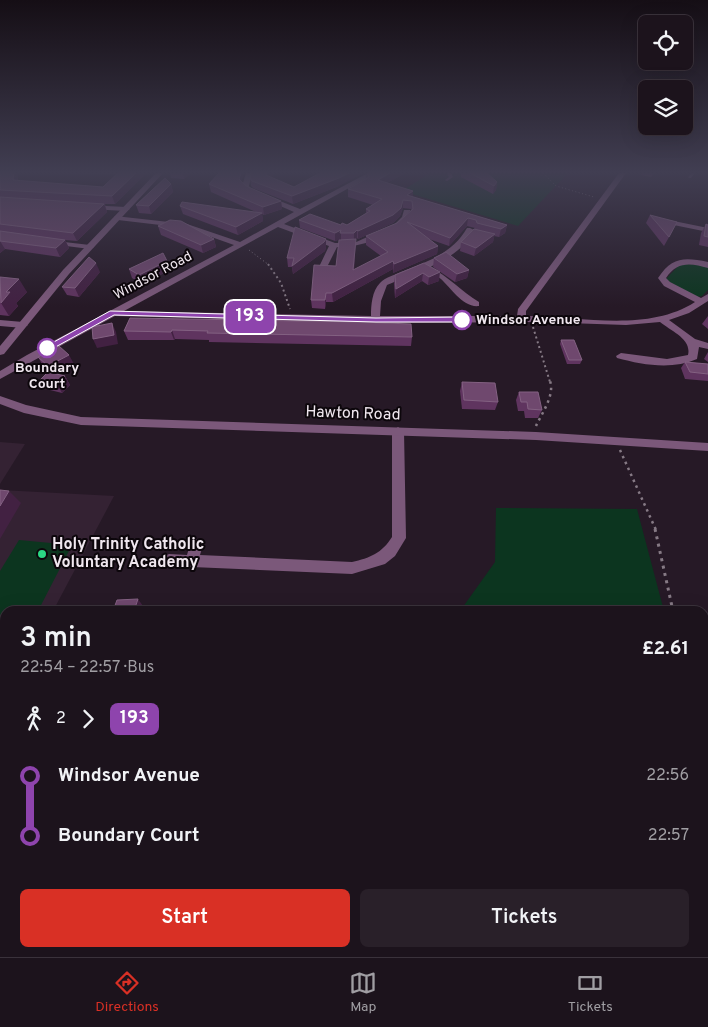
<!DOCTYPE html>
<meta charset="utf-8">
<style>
body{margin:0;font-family:Overpass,sans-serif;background:#292029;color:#f1f3f6;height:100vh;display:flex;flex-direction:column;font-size:19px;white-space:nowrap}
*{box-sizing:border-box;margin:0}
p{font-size:16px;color:#a09ea3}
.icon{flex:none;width:28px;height:28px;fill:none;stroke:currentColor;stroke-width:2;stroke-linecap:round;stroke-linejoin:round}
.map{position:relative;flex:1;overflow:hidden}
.panel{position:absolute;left:0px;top:606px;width:709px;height:351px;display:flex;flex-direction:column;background:#1c131c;border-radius:15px 15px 0 0;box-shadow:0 5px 20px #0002,0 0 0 1px #3a323b}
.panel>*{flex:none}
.badge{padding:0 10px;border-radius:8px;font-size:18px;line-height:32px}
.controls{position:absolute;left:638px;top:15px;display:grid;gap:10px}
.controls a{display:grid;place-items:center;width:55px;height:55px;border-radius:8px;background:#1c131c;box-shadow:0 5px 20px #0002,0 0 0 1px #3a323b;font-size:25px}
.map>.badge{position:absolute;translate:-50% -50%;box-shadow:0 0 0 2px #fff}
.legs{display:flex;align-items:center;gap:8px;height:55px;padding:0 20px;font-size:16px}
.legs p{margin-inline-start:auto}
.head{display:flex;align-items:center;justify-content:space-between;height:85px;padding:0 20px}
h1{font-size:28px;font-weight:600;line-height:38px}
.primary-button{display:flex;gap:10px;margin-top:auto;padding:10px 20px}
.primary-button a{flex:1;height:58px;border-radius:8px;background:#d93025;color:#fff;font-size:20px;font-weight:600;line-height:58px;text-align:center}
.primary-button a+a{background:#292029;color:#f1f3f6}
ul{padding:0 20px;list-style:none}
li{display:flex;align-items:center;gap:18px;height:60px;font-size:19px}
li i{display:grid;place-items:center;width:8px;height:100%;margin:0 6px;background:currentColor}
li i::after{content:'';width:12px;height:12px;margin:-6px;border:4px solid;border-radius:50%;background:#1c131c}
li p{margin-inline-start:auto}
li:first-child i{background:linear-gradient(#0000 50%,currentColor 0)}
li:last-child i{background:linear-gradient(currentColor 50%,#0000 0)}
.dock{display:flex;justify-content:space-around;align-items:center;height:70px;border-top:1px solid #3a323b;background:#1c131c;font-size:14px;color:#a09ea3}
.dock a{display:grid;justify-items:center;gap:2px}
.dock .active{color:#d93025}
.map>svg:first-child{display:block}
.built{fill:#342233}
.green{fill:#0c351f}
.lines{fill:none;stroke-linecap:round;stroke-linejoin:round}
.path-far4{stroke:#867a85;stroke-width:1;stroke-dasharray:1 2.5;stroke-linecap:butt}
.path-far3{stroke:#867a85;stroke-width:2;stroke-dasharray:2 3;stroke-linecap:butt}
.path-far2{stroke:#867a85;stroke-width:2.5;stroke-dasharray:2.5 4;stroke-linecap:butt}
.path-far1{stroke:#867a85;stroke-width:3;stroke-dasharray:3 4.5;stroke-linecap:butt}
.path{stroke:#867a85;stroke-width:4;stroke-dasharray:4 5.5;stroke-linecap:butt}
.service{fill:#7b587a;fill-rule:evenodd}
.minor{fill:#7b587a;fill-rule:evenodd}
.tertiary{fill:#7b587a;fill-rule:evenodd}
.wall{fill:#5f345f;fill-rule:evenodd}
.shaded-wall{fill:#422142}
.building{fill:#6f486e;stroke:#836182}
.line-1{fill:#8e44ad;stroke:#fff}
.stop-1-dot{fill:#fff;stroke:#8e44ad;stroke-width:2.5}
.poi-dot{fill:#2bd884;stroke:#0c060b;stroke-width:2}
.labels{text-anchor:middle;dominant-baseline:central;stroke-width:4;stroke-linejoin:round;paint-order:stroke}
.far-street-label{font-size:14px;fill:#f0e7ef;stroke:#0c060b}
.far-stop-label{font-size:14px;font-weight:bold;fill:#f0e7ef;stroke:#0c060b;text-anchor:start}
.street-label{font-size:16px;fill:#f0e7ef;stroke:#0c060b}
.poi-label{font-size:16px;font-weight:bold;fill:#f0e7ef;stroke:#0c060b;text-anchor:start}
</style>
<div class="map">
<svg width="708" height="957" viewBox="0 0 708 957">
<rect width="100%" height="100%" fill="#261926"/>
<g class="built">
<path d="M0,442L25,444L0,484Z"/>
<path d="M0,490L114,496L53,611H5V702L0,711Z"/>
</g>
<g class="green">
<path d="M430,173H568L518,226L402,191Z"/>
<path d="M681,263L708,266V290L702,296L698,297L671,284L666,279Z"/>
<path d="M496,508L637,509L664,611H460L495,562Z"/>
<path d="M19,540L72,545L38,611H5V650L0,649V571Z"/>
<path d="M5,707V952H704V758L708,774V957H0V716Z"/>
</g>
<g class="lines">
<g class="path-far4">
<path d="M543,173L556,186L594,197"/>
<path d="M249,250L269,265"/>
</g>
<g class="path-far3">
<path d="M268,264L281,283L290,309"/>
<path d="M533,327L550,382"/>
</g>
<g class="path-far2">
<path d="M536,426C542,413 555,395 550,381"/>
<path d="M620,450L656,530"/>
</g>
<g class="path-far1">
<path d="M655,529L673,611"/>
<path d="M704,698H708"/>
</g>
<path class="path" d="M704,738L708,754"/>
<g class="service">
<path d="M447,173H451L453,177L447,181L445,180L449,177Z"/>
<path d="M692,173H695L691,178H689L688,177Z"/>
</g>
<g class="minor">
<path d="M246,173H252L249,186L252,190L300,209L368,173H376L284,224L335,243H354L394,225L402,217L404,210H410V217C394,237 362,247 337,247L326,269L322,272L318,269L329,246L278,227L124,311L371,316C371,305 372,291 380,283C385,277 395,275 401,272C427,262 453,253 467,228H470L474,230C465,249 448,258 430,267C448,276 461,291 479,302V306C463,308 451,288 441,279C436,275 428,273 423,270L387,285L381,301L380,316H517L518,309L619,173H626L526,311V316C580,316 647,333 695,302L664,286L658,278C672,257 684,257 708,262V268C691,263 677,261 666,278L670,282L701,298L708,294V301L689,313L669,320L695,339L708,343V349L699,347L697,359C672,370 643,365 617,358L616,356L621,353L667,359L688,355C692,339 671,331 660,322L626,325L538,322L376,323L115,316L0,379V371L27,355L234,245L186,228L118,220L114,218L115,216L187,224L240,242L294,212L248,192L242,186Z"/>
<path d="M86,205L126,207L130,209L126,211L89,209L85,207Z"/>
<path d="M659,218L708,228V232L659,222Z"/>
<path d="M47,240L90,245L94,247L90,249L50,244L46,242Z"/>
<path d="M0,320L23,322L28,325L23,328L0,326Z"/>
<path d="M398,427L404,431L406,538L395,556L385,564L352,574L169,566L164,564L162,560L164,556L169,554L187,555L191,541L196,539L201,541L203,545L200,555L352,562C370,558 382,553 392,537V431Z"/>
</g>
<g class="tertiary">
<path d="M156,173H163L69,274L4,354L0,355V346L63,270Z"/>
<path d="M0,396L26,405L81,417L536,432L708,443V451L536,440L81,425L24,413L0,404Z"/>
</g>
</g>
<g class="wall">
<path d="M0,173H18V181L103,187L116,174L48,173H146L115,204H105L107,212L77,241L65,240L69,248L60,257L5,249L0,253Z"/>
<path d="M170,173H191L184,179L171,178Z"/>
<path d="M251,173H274L271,177L294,187L339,186L293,204L253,188L251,186L250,178Z"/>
<path d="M366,173H405L387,183L413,191V197L507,225L505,233L499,237L494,236L493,242L474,256L460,251L461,242L475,228L467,226L449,246L429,239L438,246L437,254L393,273V269L333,302H326L325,309L312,308L311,300L336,266L341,239L335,241L300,228L299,220L341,225H347L366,213V209L373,205L348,197V189L366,179ZM403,208L411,209V210L397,223L366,236V245L381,256L354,270L356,239L357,238L358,239L393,223L400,216Z"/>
<path d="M461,173H487L497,182L496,190L493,194L461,177Z"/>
<path d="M642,173H654L651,177L641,175Z"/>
<path d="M242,182L246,186L281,201L282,209L264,215L262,214L263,221L238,235L183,214L180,206L256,212L211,192L209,184Z"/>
<path d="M171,184L173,192L151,214L139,213L136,205Z"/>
<path d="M650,215L673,230L664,246L646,223Z"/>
<path d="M706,224L708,225V247L699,245L701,233Z"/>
<path d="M158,226L214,239L216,247L203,253L161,235Z"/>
<path d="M326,239V247L325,251L293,274L292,267H288L287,258Z"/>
<path d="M434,258L469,270L467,278L455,282L433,267Z"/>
<path d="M424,263L439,281L428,285L422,281L395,298L394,284L395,275Z"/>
<path d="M129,269L170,270L142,284L132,278Z"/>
<path d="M100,272L79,297L67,295L62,287Z"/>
<path d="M0,277L27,292L16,303L18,306L9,316L0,315Z"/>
<path d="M708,316V329L702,324Z"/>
<path d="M130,318L412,337L411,346L209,342V340L175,339L174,340H128L124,331Z"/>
<path d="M561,340L582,360L580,364H567L560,344Z"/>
<path d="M708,352V362L704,359Z"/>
<path d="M38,357L74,364L55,374L65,376L70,385L62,393L46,389L40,380L51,373L43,366Z"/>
<path d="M685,362L708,364V381L685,379L681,368Z"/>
<path d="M462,382L498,402L495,410L462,409L460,391Z"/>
<path d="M519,392L542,410L538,418H525L524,411H518L516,400Z"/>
</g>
<g class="shaded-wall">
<path d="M14,173H18L17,188L13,180Z"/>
<path d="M136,173H146L115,204L112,196Z"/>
<path d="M183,173H191L184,179Z"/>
<path d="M241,173H244L241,187L239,179Z"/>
<path d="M267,173H274L267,183L266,175Z"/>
<path d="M349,173H364L339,186L293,204L292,196Z"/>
<path d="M390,173H405L378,188V180Z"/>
<path d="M497,182L496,190L493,194L494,186Z"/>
<path d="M171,184L173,192L151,214L149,206Z"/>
<path d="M413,191V199L407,195Z"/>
<path d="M403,200V208L400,216L393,223L358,239V231Z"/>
<path d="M281,201L282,209L264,215L263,207Z"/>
<path d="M104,204L107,212L77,241L73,233Z"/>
<path d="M262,213L263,221L238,235L236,227Z"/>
<path d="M468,218L467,226L449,246L450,238Z"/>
<path d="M507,225L505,233L499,237L501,229Z"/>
<path d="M341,230V239L335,241V233Z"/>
<path d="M357,230V238L356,239L353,279L354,233Z"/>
<path d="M495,234L493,242L474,256L476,248Z"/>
<path d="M214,239L216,247L203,253L201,245Z"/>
<path d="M326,239V247L325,251L293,274L292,266Z"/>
<path d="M65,240L69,248L60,257L56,248Z"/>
<path d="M0,241L5,249L0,253Z"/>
<path d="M438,246L437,254L393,273L394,264Z"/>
<path d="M167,261L170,270L142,284L139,275Z"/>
<path d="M393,261V269L333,302L332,293Z"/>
<path d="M96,263L100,272L79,297L75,288Z"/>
<path d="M469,270L467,278L455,282L457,274Z"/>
<path d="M440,272L439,281L428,285L429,277Z"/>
<path d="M423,273L422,281L395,298L396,289Z"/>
<path d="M19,279L27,292L16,303L18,306L9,316L1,303L6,292Z"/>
<path d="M326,293V302L325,309V300Z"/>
<path d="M112,323L116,332L118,344L97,348L93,339Z"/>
<path d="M172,330L175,339L174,340L171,332Z"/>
<path d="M69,355L74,364L53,374L48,366Z"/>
<path d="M65,376L70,385L62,393L57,384Z"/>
<path d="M9,491L21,503L0,539V506Z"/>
<path d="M138,599L143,606L142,611H134Z"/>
</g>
<g class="building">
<path d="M0,173H14L13,180L103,187L118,173H136L112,196L0,190Z"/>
<path d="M219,173H241L239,179L246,186L281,201L263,207L209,184Z"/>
<path d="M251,173H267L266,175L294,187L320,173H349L339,178L292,196L252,181L250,178Z"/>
<path d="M367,173H390L378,180L413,191L407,195L507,225L501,229L477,223L476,220L468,218L450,238L407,222L438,246L394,264L393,261L332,293H326L325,300H311L314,265L336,266L339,240L356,239L353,270L388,252L366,236L397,223L413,209L412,201L403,200L401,208L393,215L358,231L357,230L354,233H340L341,230L335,233L299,220L310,214L341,225L342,223L347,225L370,211L366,209L382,199L348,189L369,177Z"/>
<path d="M470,173H487L497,182L494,186Z"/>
<path d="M165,178L171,184L149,206L136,205Z"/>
<path d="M0,197L104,204L73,233L0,224Z"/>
<path d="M182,202L262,213L236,227L180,206Z"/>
<path d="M650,215L677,222L669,237Z"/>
<path d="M170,220L181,221L214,239L201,245L158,226Z"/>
<path d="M706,224L708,225V237L704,236Z"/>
<path d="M295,227L326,239L324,242L292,266L294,258H287Z"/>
<path d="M474,229L495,234L476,248L461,242Z"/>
<path d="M0,231L65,240L56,248L0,241Z"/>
<path d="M446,252L469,270L457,274L434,258Z"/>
<path d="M163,253L167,261L139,275L129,269Z"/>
<path d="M89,257L96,263L75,288L62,287Z"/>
<path d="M424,263L440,272L429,277L423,273L396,289L395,275Z"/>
<path d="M0,277L19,279L6,292H10L1,303Z"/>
<path d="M130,318L360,322L411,324L412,337L207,333L208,331L172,330L171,332L124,331Z"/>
<path d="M112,323L114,335L93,339L92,327Z"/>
<path d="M561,340H574L582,360H569Z"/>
<path d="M59,346L69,355L48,366L38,357Z"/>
<path d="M685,362L708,364V374L690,372Z"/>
<path d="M48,372L65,376L57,384L40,380Z"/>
<path d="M462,382L495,383L498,402L464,400Z"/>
<path d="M519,392H538L542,410L528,409L527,402H521Z"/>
<path d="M0,490L9,491L0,506Z"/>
<path d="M138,599L134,611H113L117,600Z"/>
</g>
<linearGradient id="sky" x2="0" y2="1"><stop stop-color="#150e15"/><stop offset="0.56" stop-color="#413e52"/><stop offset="1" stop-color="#413e52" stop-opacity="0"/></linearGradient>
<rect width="708" height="307" fill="url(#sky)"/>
<path class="line-1" d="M110,311L376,318L462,317L466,320L462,322H376L114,315L50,350L43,348Z"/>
<g class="stop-1-dot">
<circle cx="462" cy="320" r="9"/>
<circle cx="47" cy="348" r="9"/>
</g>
<circle class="poi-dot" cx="42" cy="554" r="5"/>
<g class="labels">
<g class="far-street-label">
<text transform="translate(153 276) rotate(-28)">Windsor Road</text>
</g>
<g class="far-stop-label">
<text x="476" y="320">Windsor Avenue</text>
<text x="47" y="368" text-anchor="middle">Boundary<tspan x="47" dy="16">Court</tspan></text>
</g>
<g class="street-label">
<text transform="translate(353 414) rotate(2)">Hawton Road</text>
</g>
<g class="poi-label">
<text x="52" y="545">Holy Trinity Catholic<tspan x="52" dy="18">Voluntary Academy</tspan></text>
</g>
</g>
</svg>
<div class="controls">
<a><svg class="icon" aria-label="locate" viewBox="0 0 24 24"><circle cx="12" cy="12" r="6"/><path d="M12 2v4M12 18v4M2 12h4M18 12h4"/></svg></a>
<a><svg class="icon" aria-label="layers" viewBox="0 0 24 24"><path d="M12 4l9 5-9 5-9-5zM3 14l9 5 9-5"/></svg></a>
</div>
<b class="badge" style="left:250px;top:317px;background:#8e44ad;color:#fff">193</b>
<section class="panel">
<div class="head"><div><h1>3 min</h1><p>22:54 – 22:57 · Bus</p></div><b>£2.61</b></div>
<div class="legs"><svg class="icon" aria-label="walk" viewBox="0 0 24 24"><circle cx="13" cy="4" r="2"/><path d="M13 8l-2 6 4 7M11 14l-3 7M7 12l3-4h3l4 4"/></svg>2<svg class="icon" aria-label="forward" viewBox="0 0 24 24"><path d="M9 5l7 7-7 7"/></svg><b class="badge" style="background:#8e44ad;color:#fff">193</b></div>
<ul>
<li><i style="color:#8e44ad"></i><b>Windsor Avenue</b><p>22:56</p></li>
<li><i style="color:#8e44ad"></i><b>Boundary Court</b><p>22:57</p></li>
</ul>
<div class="primary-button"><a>Start</a><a>Tickets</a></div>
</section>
</div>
<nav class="dock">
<a class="active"><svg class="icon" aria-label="directions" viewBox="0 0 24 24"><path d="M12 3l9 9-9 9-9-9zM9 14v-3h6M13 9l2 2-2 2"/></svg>Directions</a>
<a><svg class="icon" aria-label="map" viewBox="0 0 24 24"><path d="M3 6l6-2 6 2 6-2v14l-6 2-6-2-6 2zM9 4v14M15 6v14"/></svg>Map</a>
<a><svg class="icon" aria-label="tickets" viewBox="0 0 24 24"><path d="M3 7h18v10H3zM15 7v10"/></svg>Tickets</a>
</nav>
